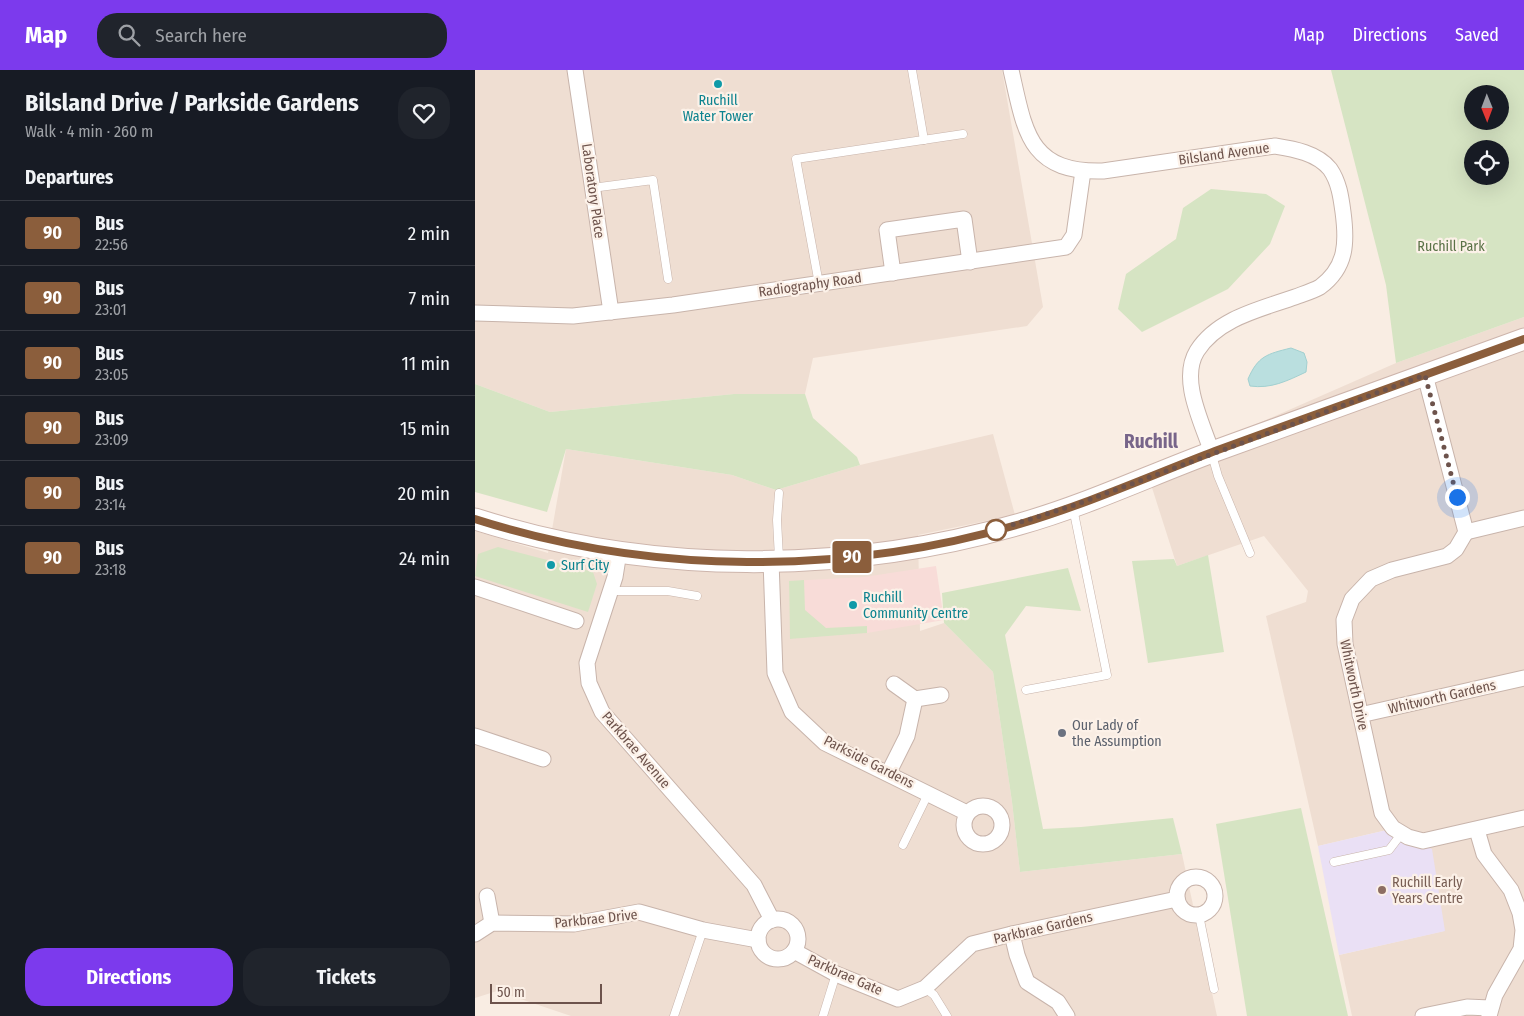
<!DOCTYPE html>
<meta charset="utf-8">
<style>
body{margin:0;font-family:"Fira Sans Condensed",sans-serif;background:#20242c;color:#f1f3f6;height:100vh;display:flex;flex-direction:column;font-size:19px;white-space:nowrap}
*{box-sizing:border-box;margin:0}
p{font-size:16px;color:#9ea1a6}
.icon{flex:none;width:28px;height:28px;fill:none;stroke:currentColor;stroke-width:2;stroke-linecap:round;stroke-linejoin:round}
.map{position:relative;flex:1;overflow:hidden}
.side{display:flex;flex-direction:column;background:#171b24;width:475px}
.side>*{flex:none}
.badge{padding:0 10px;border-radius:4px;font-size:18px;line-height:32px}
.needle{width:32px;rotate:179deg}
.tools{position:absolute;left:989px;top:15px;display:grid;gap:10px}
.tools a{display:grid;place-items:center;width:45px;height:45px;border-radius:50%;background:#171b24;box-shadow:0 5px 20px #0002;font-size:25px}
.scale{position:absolute;left:15px;bottom:12px;width:112px;box-sizing:border-box;padding-left:5px;border:2px solid #6d534c;border-top:0;font-size:14px;line-height:18px;white-space:nowrap;color:#6d534c;-webkit-text-stroke:4px #fcf1e8;paint-order:stroke}
.you{position:absolute;width:25px;height:25px;margin:-12px;border:4px solid #fff;border-radius:50%;background:#1a73e8;box-shadow:0 0 0 8px #1a73e833}
.map>.badge{position:absolute;translate:-50% -50%;box-shadow:0 0 0 2px #fff}
h2{padding:0 25px;font-size:19px;line-height:45px}
.round{display:grid;place-items:center;flex:none;width:52px;height:52px;border-radius:20px;background:#20242c}
.overview{display:flex;align-items:center;justify-content:space-between;height:85px;padding:0 25px}
h1{font-size:24px;font-weight:700;line-height:38px}
.cta{display:flex;gap:10px;margin-top:auto;padding:10px 25px}
.cta a{flex:1;height:58px;border-radius:20px;background:#7c3aed;color:#fff;font-size:20px;font-weight:700;line-height:58px;text-align:center}
.cta a+a{background:#20242c;color:#f1f3f6}
ul{padding:0;list-style:none}
li{display:flex;align-items:center;gap:15px;height:65px;padding:0 25px;border-top:1px solid #363941}
li div{flex:1}
li b{display:block;font-size:19px}
li em{font-style:normal}
li .badge{min-width:55px;font-weight:700;text-align:center}
header{display:flex;align-items:center;gap:30px;box-sizing:border-box;height:70px;padding:0 25px;background:#7c3aed;color:#fff}
header strong{font-size:24px}
nav{display:flex;gap:28px;margin-inline-start:auto;font-size:18px}
.search{width:350px;height:45px;background:#20242c;display:flex;align-items:center;gap:12px;box-sizing:border-box;padding:0 18px;border-radius:20px;color:#9ea1a6;font-size:19px}
main{display:flex;flex:1;min-height:0}
.map>svg:first-child{display:block}
.residential{fill:#efded2}
.commercial{fill:#f8dcd8}
.education{fill:#eae0f5}
.green{fill:#d6e4c3;fill-rule:evenodd}
.water{fill:#badfdf;stroke:#a2d0d0}
.lines{fill:none;stroke-linecap:round;stroke-linejoin:round}
.service-casing{stroke:#c8b4ab;stroke-width:9}
.minor-casing{stroke:#c8b4ab;stroke-width:17}
.secondary-casing{stroke:#cdb5ac;stroke-width:23}
.service{stroke:#fff;stroke-width:8}
.minor{stroke:#fff;stroke-width:15}
.secondary{stroke:#fff;stroke-width:21}
.line-casing{stroke:#fff;stroke-width:11}
.line{stroke:#8b5e3c;stroke-width:8}
.walk{stroke:#6d534c;stroke-width:5;stroke-dasharray:0 9}
.culture-dot{fill:#0f9aa8;stroke:#fcf1e8;stroke-width:2}
.stop-dot{fill:#fff;stroke:#8b5e3c;stroke-width:2.5}
.worship-dot{fill:#6b7280;stroke:#fcf1e8;stroke-width:2}
.education-dot{fill:#8d6e63;stroke:#fcf1e8;stroke-width:2}
.labels{text-anchor:middle;dominant-baseline:central;stroke-width:4.5;stroke-linejoin:round;paint-order:stroke}
.culture-label{font-size:14px;fill:#0d838f;stroke:#fcf1e8;text-anchor:start}
.street-label{font-size:14px;fill:#6d534c;stroke:#fcf1e8}
.park-label{font-size:14px;fill:#5a7246;stroke:#fcf1e8}
.worship-label{font-size:14px;fill:#5b616d;stroke:#fcf1e8;text-anchor:start}
.education-label{font-size:14px;fill:#785e54;stroke:#fcf1e8;text-anchor:start}
.district-label{font-size:19px;font-weight:bold;fill:#78658a;stroke:#fcf1e8}
</style>
<header>
<strong>Map</strong>
<div class="search"><svg class="icon" aria-label="search" viewBox="0 0 24 24"><circle cx="10" cy="10" r="6"/><path d="M15 15l6 6"/></svg>Search here</div>
<nav><a>Map</a><a>Directions</a><a>Saved</a></nav>
</header>
<main>
<section class="side">
<div class="overview"><div><h1>Bilsland Drive / Parkside Gardens</h1><p>Walk · 4 min · 260 m</p></div><a class="round"><svg class="icon" aria-label="heart" viewBox="0 0 24 24"><path d="M12 20l-8-8c-3-5 5-10 8-4 3-6 11-1 8 4z"/></svg></a></div>
<h2>Departures</h2>
<ul>
<li><span class="badge" style="background:#8b5e3c;color:#fff">90</span><div><b>Bus</b><p>22:56</p></div><em>2 min</em></li>
<li><span class="badge" style="background:#8b5e3c;color:#fff">90</span><div><b>Bus</b><p>23:01</p></div><em>7 min</em></li>
<li><span class="badge" style="background:#8b5e3c;color:#fff">90</span><div><b>Bus</b><p>23:05</p></div><em>11 min</em></li>
<li><span class="badge" style="background:#8b5e3c;color:#fff">90</span><div><b>Bus</b><p>23:09</p></div><em>15 min</em></li>
<li><span class="badge" style="background:#8b5e3c;color:#fff">90</span><div><b>Bus</b><p>23:14</p></div><em>20 min</em></li>
<li><span class="badge" style="background:#8b5e3c;color:#fff">90</span><div><b>Bus</b><p>23:18</p></div><em>24 min</em></li>
</ul>
<div class="cta"><a>Directions</a><a>Tickets</a></div>
</section>
<div class="map">
<svg width="1049" height="946" viewBox="0 0 1049 946">
<rect width="100%" height="100%" fill="#f9ede3"/>
<g class="residential">
<path d="M0,0H527L568,237L552,256L338,288L330,324H259L75,342L0,314Z"/>
<path d="M1049,247V946H877L864,885L969,861L912,760L843,776L791,546L831,532L833,521L789,466L702,496L672,402L921,293Z"/>
<path d="M518,364L540,445L443,465L445,561L469,553L518,602L537,732L545,802L707,784L742,946H96L22,921L0,928V461L73,483L91,379L257,405L301,420L385,395Z"/>
</g>
<path class="commercial" d="M461,496L469,550L392,563L315,569L314,511L389,507Z"/>
<path class="education" d="M912,760L957,779L970,861L864,885L843,776Z"/>
<g class="green">
<path d="M856,0H1049V247L921,293L911,215ZM998,24H1025V51H998ZM998,79H1025V106H998Z"/>
<path d="M736,119L791,124L810,136L795,174L753,219L667,262L643,239L651,204L701,169L708,138Z"/>
<path d="M0,314L75,342L259,324H330L338,348L382,387L385,395L301,420L257,405L91,379L72,442L0,422Z"/>
<path d="M23,477L118,502L122,514L113,542L0,506L3,484Z"/>
<path d="M733,485L749,582L673,593L657,491L699,489L702,496Z"/>
<path d="M593,498L606,541L551,536L530,565L568,759L606,757L698,748L707,784L545,802L537,732L518,602L469,553L467,523Z"/>
<path d="M329,510L330,540L351,558L392,556V563L315,569L314,511Z"/>
<path d="M826,738L873,946H772L741,754Z"/>
</g>
<path class="water" d="M816,278L829,283L832,292L831,302C812,311 796,319 775,316L773,309C783,286 792,284 816,278Z"/>
<g class="lines">
<g class="service-casing">
<g id="service">
<path d="M437,0L449,70"/>
<path d="M117,118L178,110L193,209"/>
<path d="M344,214L321,89L488,64"/>
<path d="M737,385L743,406L775,483"/>
<path d="M304,488L302,450L304,423"/>
<path d="M135,521H193L222,526"/>
<path d="M551,620L632,605L598,438"/>
<path d="M428,775L454,722"/>
<path d="M859,792L914,780L927,763"/>
<path d="M724,845L739,919"/>
<path d="M450,918L459,925L472,946"/>
<path d="M199,946L228,860"/>
<path d="M348,946L361,904"/>
</g>
</g>
<g class="minor-casing">
<g id="minor">
<path d="M100,0L136,242"/>
<path d="M536,0C550,61 553,103 628,101L800,76C819,79 842,83 855,99C864,112 866,127 868,142C872,172 872,197 845,217C838,221 828,224 820,227C786,239 743,248 722,281C704,310 728,354 737,383"/>
<path d="M418,203L412,160L489,149L495,192"/>
<path d="M0,243L98,246L198,235L591,177L599,165L608,101"/>
<path d="M950,305L991,462L981,479L972,486L917,500L896,509L877,529L869,550L870,574L907,743L918,758L933,767L948,771L1049,748"/>
<path d="M991,462L1049,448"/>
<path d="M144,482L140,507L112,593L114,613L127,642L279,815L297,850"/>
<path d="M296,491L300,603L317,642L350,673L492,743"/>
<path d="M0,517L101,551"/>
<path d="M440,629L466,625"/>
<path d="M885,645L1049,608"/>
<path d="M0,666L68,689"/>
<path d="M414,702L432,666L440,629L419,614"/>
<circle cx="508" cy="755" r="19"/>
<path d="M1002,760L1009,784L1036,820L1045,843L1048,860L1046,879L1020,925L1014,946"/>
<circle cx="721" cy="826" r="19"/>
<path d="M12,826L17,853"/>
<circle cx="303" cy="869" r="20"/>
<path d="M0,864L17,853L99,854L164,842L228,860L283,870"/>
<path d="M537,864L542,885L552,912L583,932L592,946"/>
<path d="M319,881L361,904L423,929L450,918L497,874L537,864L702,829"/>
<path d="M948,946L992,937L1015,938"/>
</g>
</g>
<g class="secondary-casing">
<path id="secondary" d="M0,449C175,505 369,505 545,454C612,435 675,405 740,381C843,344 946,307 1049,269"/>
</g>
<use href="#service" class="service"/>
<use href="#minor" class="minor"/>
<use href="#secondary" class="secondary"/>
</g>
<g class="lines">
<g class="line-casing">
<path id="line" d="M0,449C175,505 369,506 545,454C612,434 675,406 740,381C843,343 946,307 1049,269"/>
</g>
<use href="#line" class="line"/>
<path class="walk" d="M521,460L597,436L950,305L982,427"/>
</g>
<g class="culture-dot">
<circle cx="243" cy="14" r="5"/>
<circle cx="76" cy="495" r="5"/>
<circle cx="378" cy="535" r="5"/>
</g>
<circle class="stop-dot" cx="521" cy="460" r="10"/>
<circle class="worship-dot" cx="587" cy="663" r="5"/>
<circle class="education-dot" cx="907" cy="820" r="5"/>
<g class="labels">
<g class="culture-label">
<text x="243" y="30" text-anchor="middle">Ruchill<tspan x="243" dy="16">Water Tower</tspan></text>
<text x="86" y="495">Surf City</text>
<text x="388" y="527">Ruchill<tspan x="388" dy="16">Community Centre</tspan></text>
</g>
<g class="street-label">
<text transform="translate(749 84) rotate(-8)">Bilsland Avenue</text>
<text transform="translate(118 121) rotate(82)">Laboratory Place</text>
<text transform="translate(335 215) rotate(-8)">Radiography Road</text>
<text transform="translate(879 615) rotate(78)">Whitworth Drive</text>
<text transform="translate(967 627) rotate(-13)">Whitworth Gardens</text>
<text transform="translate(161 680) rotate(49)">Parkbrae Avenue</text>
<text transform="translate(394 692) rotate(27)">Parkside Gardens</text>
<text transform="translate(121 849) rotate(-6)">Parkbrae Drive</text>
<text transform="translate(568 858) rotate(-13)">Parkbrae Gardens</text>
<text transform="translate(370 905) rotate(24)">Parkbrae Gate</text>
</g>
<g class="park-label">
<text x="976" y="176">Ruchill Park</text>
</g>
<g class="worship-label">
<text x="597" y="655">Our Lady of<tspan x="597" dy="16">the Assumption</tspan></text>
</g>
<g class="education-label">
<text x="917" y="812">Ruchill Early<tspan x="917" dy="16">Years Centre</tspan></text>
</g>
<g class="district-label">
<text x="676" y="371">Ruchill</text>
</g>
</g>
</svg>
<div class="tools">
<a><svg class="needle" viewBox="-14 -14 28 28"><path d="M0-13l5 13h-10z" fill="#e53935"/><path d="M0 13l5-13h-10z" fill="#9ea1a6"/></svg></a>
<a><svg class="icon" aria-label="locate" viewBox="0 0 24 24"><circle cx="12" cy="12" r="6"/><path d="M12 2v4M12 18v4M2 12h4M18 12h4"/></svg></a>
</div>
<div class="scale">50 m</div>
<div class="you" style="left:982px;top:427px"></div>
<b class="badge" style="left:377px;top:487px;background:#8b5e3c;color:#fff">90</b>
</div>
</main>
